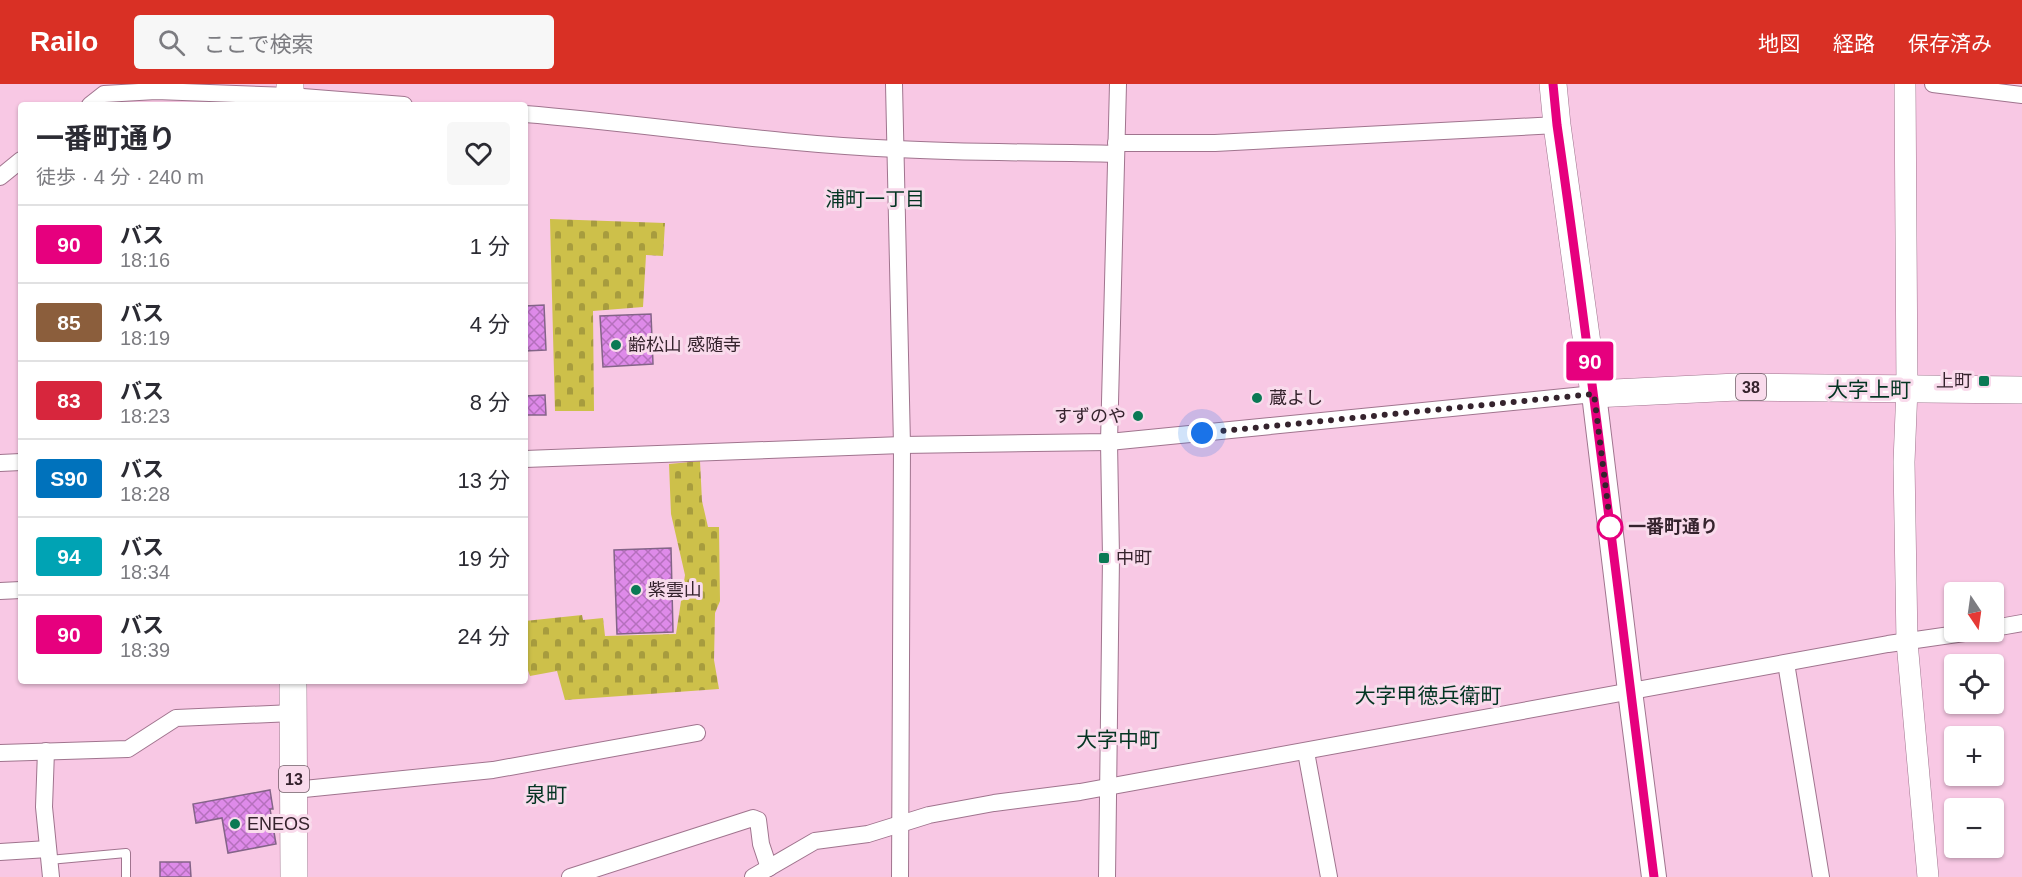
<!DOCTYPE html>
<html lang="ja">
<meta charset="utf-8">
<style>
body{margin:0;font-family:Helvetica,"Noto Sans JP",sans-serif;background:#f7f7f7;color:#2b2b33;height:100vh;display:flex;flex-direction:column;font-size:22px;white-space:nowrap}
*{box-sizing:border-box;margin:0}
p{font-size:20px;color:#7c7c81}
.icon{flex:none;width:33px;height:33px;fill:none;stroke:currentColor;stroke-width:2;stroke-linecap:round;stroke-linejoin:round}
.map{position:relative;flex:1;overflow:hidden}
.drawer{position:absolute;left:18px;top:18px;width:510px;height:582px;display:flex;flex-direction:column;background:#fff;border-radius:6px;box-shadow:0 2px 4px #0004}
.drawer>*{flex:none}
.badge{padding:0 12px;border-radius:4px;font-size:21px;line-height:39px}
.needle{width:39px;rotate:167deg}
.controls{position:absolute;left:1944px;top:498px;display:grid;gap:12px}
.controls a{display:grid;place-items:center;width:60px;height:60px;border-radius:6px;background:#fff;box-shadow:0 2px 4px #0004;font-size:30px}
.you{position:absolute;width:30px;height:30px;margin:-15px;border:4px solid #fff;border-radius:50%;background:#1a73e8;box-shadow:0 0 0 9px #1a73e833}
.map>.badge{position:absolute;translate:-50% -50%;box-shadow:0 0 0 3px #fff}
.round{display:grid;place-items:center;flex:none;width:63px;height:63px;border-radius:6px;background:#f7f7f7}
.overview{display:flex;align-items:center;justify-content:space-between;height:102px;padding:0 18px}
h1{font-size:28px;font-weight:700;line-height:45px}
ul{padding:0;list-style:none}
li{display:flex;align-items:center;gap:18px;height:78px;padding:0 18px;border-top:2px solid #e1e1e2}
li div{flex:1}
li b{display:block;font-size:22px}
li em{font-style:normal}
li .badge{min-width:66px;font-weight:700;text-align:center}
header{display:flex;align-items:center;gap:36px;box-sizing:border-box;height:84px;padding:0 30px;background:#d93025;color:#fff}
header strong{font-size:28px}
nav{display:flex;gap:33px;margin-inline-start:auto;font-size:21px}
.search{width:420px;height:54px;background:#f7f7f7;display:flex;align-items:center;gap:15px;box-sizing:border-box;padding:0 21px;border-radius:6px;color:#7c7c81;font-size:22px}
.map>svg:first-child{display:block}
.cemetery{fill:url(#cemetery-stones)}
.building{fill:url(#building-cross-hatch);stroke:#846488;stroke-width:1.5}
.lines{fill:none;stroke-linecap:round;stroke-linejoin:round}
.service-casing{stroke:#a0748e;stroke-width:10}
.minor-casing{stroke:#a0748e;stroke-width:18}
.tertiary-casing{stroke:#a0748e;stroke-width:22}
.secondary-casing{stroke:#a0748e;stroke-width:26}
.primary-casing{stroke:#a0748e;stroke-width:28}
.service{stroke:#fff;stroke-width:8}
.minor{stroke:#fff;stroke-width:16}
.tertiary{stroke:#fff;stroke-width:21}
.secondary{stroke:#fff;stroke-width:24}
.primary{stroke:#fff;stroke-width:27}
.line-casing{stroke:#fff;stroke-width:14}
.line{stroke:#e6007e;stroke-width:9}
.walk{stroke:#35232d;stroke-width:6;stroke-dasharray:0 10.8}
.poi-dot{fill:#0a7954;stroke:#f9dbec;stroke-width:2}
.stop-dot{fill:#fff;stroke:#e6007e;stroke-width:3}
.labels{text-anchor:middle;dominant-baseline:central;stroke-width:6;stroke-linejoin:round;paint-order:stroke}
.shield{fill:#f9dbec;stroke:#705a66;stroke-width:1.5}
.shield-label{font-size:16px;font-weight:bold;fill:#35232d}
.poi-label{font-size:18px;fill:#35232d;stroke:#f9dbec;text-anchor:start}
.stop-label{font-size:18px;font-weight:bold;fill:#35232d;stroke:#f9dbec;text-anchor:start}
.neighbourhood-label{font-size:20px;fill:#033422;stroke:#f9dbec}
.quarter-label{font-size:21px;fill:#033422;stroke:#f9dbec}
</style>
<header>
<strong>Railo</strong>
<div class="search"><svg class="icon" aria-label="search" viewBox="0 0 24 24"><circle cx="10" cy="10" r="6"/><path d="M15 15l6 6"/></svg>ここで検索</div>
<nav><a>地図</a><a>経路</a><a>保存済み</a></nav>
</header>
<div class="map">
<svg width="2022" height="793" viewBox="0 0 2022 793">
<defs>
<pattern id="cemetery-stones" width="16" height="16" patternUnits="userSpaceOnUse" patternTransform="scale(1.5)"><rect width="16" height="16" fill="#cdc04a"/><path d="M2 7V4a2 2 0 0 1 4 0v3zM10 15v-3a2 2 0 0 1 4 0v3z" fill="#a79c3e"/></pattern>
<pattern id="building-cross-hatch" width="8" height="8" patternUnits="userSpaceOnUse" patternTransform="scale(1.5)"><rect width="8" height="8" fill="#de8ae9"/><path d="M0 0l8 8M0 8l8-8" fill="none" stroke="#b570bd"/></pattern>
</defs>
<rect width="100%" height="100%" fill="#f8c8e4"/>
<g class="cemetery">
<path d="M550,135L665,139L663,172L646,171L643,223L593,227L594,327H555Z"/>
<path d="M700,377L702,417L708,443H719L720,517L715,529L714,576L719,605L565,616L557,587L530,592L525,578V537L582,531L583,536L603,534L605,552L676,550L685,491L671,430L669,380Z"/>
</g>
<g class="building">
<path d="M544,221L546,266L525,267V222Z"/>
<path d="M651,230L653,280L603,283L600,232Z"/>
<path d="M545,311L546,331H525V312Z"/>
<path d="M671,464L673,548L617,550L614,466Z"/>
<path d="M270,706L273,725H270L276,760L228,769L222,734L196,739L193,720Z"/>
<path d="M160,778H190L191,793H160Z"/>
</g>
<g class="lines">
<g class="service-casing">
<path id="service" d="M49,776L126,769V793"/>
</g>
<g class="minor-casing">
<g id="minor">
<path d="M894,0L902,361L900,793"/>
<path d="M1933,0L2022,11"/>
<path d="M90,21L104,10L156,7L290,12L404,21"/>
<path d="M525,30C649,40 773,60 897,65C970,69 1043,68 1116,70"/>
<path d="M1116,59H1215L1557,41"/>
<path d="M0,93L21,76"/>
<path d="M525,375L902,361L1109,358L1594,310"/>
<path d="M0,379L21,378"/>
<path d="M0,507L21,506"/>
<path d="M1994,544L2022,539"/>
<path d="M1786,579L1821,793"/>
<path d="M46,667L44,723L51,793"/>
<path d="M1306,668L1329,793"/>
<path d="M0,669L128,665L176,634L293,629"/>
<path d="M294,706L493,686L697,649"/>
<path d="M0,768L48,765"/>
<path d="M570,793L753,734L758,736L761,760L769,784"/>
<path d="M753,793L815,757L868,750L929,731L994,719L1080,708L1888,560L1971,548"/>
<path d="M1107,793L1111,473L1109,358L1118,0"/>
</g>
</g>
<g class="tertiary-casing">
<path id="tertiary" d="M1905,0L1907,304L1904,378L1907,558L1928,793"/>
</g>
<g class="secondary-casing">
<path id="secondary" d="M1594,310L1630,607L1654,793"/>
</g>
<g class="primary-casing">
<g id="primary">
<path d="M290,0V21"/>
<path d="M1553,0L1557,41L1594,310L1737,303L2022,306"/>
<path d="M293,597L294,793"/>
</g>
</g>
<use href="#service" class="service"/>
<use href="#minor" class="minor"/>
<use href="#tertiary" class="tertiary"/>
<use href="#secondary" class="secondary"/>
<use href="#primary" class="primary"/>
</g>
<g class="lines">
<g class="line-casing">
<path id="line" d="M1553,0L1557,41C1593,291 1622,542 1654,793"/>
</g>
<use href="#line" class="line"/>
<path class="walk" d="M1202,349L1594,310L1611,446L1610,443"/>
</g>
<g class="poi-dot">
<circle cx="616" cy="261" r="6"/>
<rect x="1978" y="291" width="12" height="12" rx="3"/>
<circle cx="1257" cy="314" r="6"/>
<circle cx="1138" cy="332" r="6"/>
<rect x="1098" y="468" width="12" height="12" rx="3"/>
<circle cx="636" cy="506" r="6"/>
<circle cx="235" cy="740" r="6"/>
</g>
<circle class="stop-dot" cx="1610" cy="443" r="12"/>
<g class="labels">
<g class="shield">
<rect x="1736" y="290" width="30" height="26" rx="4.5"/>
<rect x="279" y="682" width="30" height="26" rx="4.5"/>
</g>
<g class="shield-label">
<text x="1751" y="303">38</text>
<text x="294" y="695">13</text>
</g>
<g class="poi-label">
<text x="628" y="261">齢松山 感随寺</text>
<text x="1972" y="297" text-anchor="end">上町</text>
<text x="1269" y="314">蔵よし</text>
<text x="1126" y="332" text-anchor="end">すずのや</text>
<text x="1116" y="474">中町</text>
<text x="648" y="506">紫雲山</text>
<text x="247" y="740">ENEOS</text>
</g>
<g class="stop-label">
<text x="1628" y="443">一番町通り</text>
</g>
<g class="neighbourhood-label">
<text x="875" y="115">浦町一丁目</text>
</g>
<g class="quarter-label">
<text x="1869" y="305">大字上町</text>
<text x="1428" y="611">大字甲徳兵衛町</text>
<text x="1118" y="655">大字中町</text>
<text x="546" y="710">泉町</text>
</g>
</g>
</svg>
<div class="controls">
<a><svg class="needle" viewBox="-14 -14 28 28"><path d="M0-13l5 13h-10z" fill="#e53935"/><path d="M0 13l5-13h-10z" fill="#7c7c81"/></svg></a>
<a><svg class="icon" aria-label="locate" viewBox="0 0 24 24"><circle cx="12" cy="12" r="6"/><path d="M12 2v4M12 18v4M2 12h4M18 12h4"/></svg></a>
<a>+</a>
<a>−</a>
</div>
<div class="you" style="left:1202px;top:349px"></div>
<b class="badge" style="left:1590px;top:277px;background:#e6007e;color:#fff">90</b>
<section class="drawer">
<div class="overview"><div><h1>一番町通り</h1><p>徒歩 · 4 分 · 240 m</p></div><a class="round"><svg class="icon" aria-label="heart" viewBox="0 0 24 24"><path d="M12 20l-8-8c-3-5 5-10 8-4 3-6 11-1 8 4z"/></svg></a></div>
<ul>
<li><span class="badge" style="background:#e6007e;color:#fff">90</span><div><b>バス</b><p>18:16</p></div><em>1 分</em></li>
<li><span class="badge" style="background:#8b5e3c;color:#fff">85</span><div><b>バス</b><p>18:19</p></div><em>4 分</em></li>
<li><span class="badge" style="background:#d7263d;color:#fff">83</span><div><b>バス</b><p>18:23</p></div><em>8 分</em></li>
<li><span class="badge" style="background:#0072bc;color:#fff">S90</span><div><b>バス</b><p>18:28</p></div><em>13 分</em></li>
<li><span class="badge" style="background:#00a3b4;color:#fff">94</span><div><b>バス</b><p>18:34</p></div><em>19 分</em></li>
<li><span class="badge" style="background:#e6007e;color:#fff">90</span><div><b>バス</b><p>18:39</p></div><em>24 分</em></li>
</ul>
</section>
</div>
